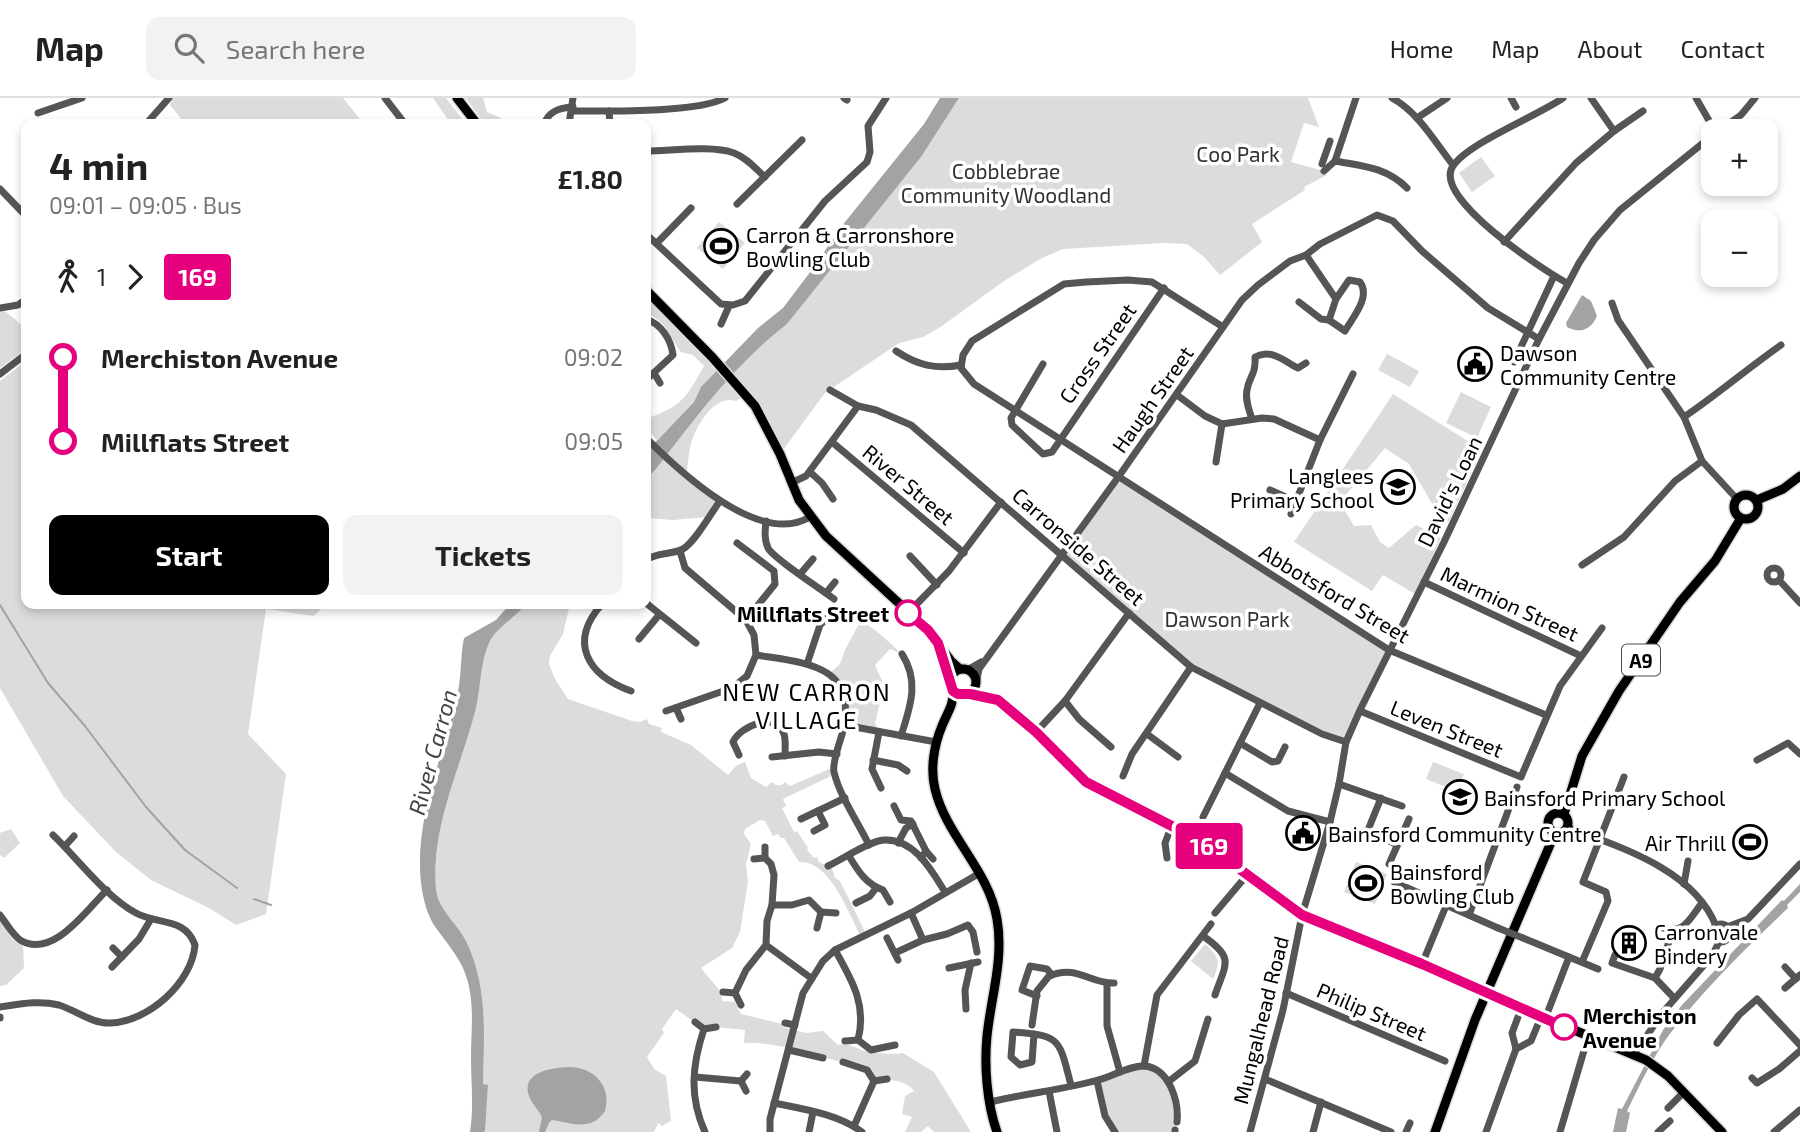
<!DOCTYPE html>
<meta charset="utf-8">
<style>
body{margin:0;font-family:"Exo 2",sans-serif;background:#f2f2f2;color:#222;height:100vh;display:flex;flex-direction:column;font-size:26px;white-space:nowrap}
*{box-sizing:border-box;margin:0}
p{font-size:23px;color:#767676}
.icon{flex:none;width:38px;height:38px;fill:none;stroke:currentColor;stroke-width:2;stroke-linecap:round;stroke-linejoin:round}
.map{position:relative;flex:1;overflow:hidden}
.details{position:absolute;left:21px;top:21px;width:630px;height:490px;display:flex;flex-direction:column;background:#fff;border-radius:14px;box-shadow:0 4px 10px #0003}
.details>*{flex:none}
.badge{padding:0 14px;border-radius:5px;font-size:24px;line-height:46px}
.fabs{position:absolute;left:1701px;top:21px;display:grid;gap:14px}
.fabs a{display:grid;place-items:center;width:77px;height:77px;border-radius:14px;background:#fff;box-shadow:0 4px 10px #0003;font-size:35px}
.map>.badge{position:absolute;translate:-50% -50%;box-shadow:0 0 0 4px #fff}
.legs{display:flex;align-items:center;gap:10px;height:77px;padding:0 28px;font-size:23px}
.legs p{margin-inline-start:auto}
.summary{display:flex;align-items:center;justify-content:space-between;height:119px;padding:0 28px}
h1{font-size:38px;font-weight:700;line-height:52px}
.action{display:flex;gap:14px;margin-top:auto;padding:14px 28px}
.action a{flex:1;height:80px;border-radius:14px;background:#000;color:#fff;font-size:28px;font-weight:700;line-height:80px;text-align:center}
.action a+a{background:#f2f2f2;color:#222}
ul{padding:0 28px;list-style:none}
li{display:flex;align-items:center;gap:24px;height:84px;font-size:26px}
li i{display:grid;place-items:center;width:10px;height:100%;margin:0 9px;background:currentColor}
li i::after{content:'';width:18px;height:18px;margin:-9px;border:5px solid;border-radius:50%;background:#fff}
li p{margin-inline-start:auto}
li:first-child i{background:linear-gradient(#0000 50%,currentColor 0)}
li:last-child i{background:linear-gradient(currentColor 50%,#0000 0)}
header{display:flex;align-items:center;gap:42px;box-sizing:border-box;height:98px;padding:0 35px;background:#fff;border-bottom:2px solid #e0e0e0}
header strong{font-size:33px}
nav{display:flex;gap:38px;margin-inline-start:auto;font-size:24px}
.search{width:490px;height:63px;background:#f2f2f2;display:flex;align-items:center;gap:18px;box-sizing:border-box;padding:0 24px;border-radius:14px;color:#767676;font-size:26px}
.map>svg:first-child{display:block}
.green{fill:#dcdcdc}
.water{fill:#a3a3a3}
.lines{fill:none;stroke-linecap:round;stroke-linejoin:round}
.stream{stroke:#a3a3a3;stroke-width:2}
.major-casing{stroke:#dbdbdb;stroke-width:12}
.minor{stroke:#555;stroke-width:7}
.major{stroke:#000;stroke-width:9}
.major-bridge-casing{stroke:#dbdbdb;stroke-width:12;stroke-linecap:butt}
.minor-bridge{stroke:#555;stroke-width:7}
.major-bridge{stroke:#000;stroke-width:9}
.line-1-casing{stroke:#fff;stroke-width:16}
.line-1{stroke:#e6007e;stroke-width:10}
.stop-1-dot{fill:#fff;stroke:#e6007e;stroke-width:3.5}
.labels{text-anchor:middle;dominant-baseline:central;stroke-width:7;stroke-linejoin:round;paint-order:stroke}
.shield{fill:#fff;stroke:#4c4c4c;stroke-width:2}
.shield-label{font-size:19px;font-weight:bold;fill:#000}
.park-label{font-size:21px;fill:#333;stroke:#fff}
.poi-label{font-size:21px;fill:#000;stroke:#fff;text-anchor:start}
.street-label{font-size:21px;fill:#000;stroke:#fff}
.stop-label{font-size:21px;font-weight:bold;fill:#000;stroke:#fff;text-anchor:end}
.water-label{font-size:23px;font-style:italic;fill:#444;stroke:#fff}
.quarter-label{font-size:24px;letter-spacing:2px;fill:#000;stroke:#fff}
</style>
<header>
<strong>Map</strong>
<div class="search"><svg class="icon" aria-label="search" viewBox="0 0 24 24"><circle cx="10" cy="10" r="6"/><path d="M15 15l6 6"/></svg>Search here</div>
<nav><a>Home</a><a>Map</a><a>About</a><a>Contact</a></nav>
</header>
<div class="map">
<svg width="1800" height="1034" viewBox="0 0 1800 1034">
<rect width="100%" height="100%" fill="#fff"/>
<g class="green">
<path d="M173,0H343L364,26H183L180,19L170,7Z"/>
<path d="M433,0H446L466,26H451Z"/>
<path d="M466,0H483L487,14L505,22L503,26H485Z"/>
<path d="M959,0H1308L1319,29L1304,25L1291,64L1324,73L1327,77L1304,89L1305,92L1252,126L1262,144L1220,177L1204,159L1187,146L1163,145L1063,151L1040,161L1004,183L939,230L923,239L899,245L825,295L780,356L746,297L736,303C713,296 694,331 690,350C688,359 688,368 686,378L720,403L708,419L673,422L646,420V381L656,371C696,319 735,266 787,226L921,59Z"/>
<path d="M1481,59L1495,78L1472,94L1459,75Z"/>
<path d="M719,124L745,145L723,171L697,150Z"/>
<path d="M646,197L713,266V270L717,273L701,289L694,304L657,342L647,331L646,321C682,308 686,300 704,268L693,257L681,254C670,239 667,224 648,216L651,212Z"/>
<path d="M0,212L6,214L22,227L26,222V251L0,270Z"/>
<path d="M1387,256L1419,273L1410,289L1378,272Z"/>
<path d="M26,263V506H326L314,518L266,511L248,636L286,676L266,816L236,827L209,810L151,782L116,754L63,698L0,590V283Z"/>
<path d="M1461,294L1491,309L1477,340L1446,325Z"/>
<path d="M1393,296L1482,352L1448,425L1442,423L1409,366L1385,350L1340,404L1354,428L1371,427L1380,444L1389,450L1416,427L1441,440L1415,496L1383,477L1372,493L1294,444Z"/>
<path d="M1120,384L1389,552L1346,644L1191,569L1061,456L1116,386Z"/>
<path d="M527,506H570L563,536L550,558L549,566L555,581L568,601L632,623L640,624L647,621L649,626L662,630L661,634L691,647L728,677L736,668L745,664L751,680L766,689L772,684L776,687H782L785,684L790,688L834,669L835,676L783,701L786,708L782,710L794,734L797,733L808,750L807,752L814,760L817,759L819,764L832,770L835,780L840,783L866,836L861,839C849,816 830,762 799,764L784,740H781L778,736L773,738L765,723L760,722L745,731L744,736L751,746L746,766L748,784L740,834L732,850L701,870L721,894L722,903L735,904L741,916L782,926L783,929L806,935L823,933L838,947C848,944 855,950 865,953C874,955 893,957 903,955L934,974L971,1034H934L928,1028L921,1034H905L912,1019L902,1016L905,998L914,993C905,981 887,981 874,983L867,972C832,962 779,943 744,945L745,932L716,929L704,931L676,911L662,931L664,935L647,959L654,971L666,978L671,1023L662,1028L658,1025L654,1034H484L488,988L483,986C484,938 488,891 467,846C458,827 438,813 436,791C431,728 461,670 476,610C481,589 480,563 490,543C496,531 517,517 527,506Z"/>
<path d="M861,522L880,536L902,556L890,551L875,567L884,587L875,625L879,634L844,627L845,601L830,575L840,566L845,552Z"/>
<path d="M1433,664L1464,676L1456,693L1426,681Z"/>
<path d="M11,731L20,745L4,760L0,757V735Z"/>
<path d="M1356,764L1387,776L1375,806L1344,794Z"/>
<path d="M0,821L13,842L23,848L24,870L6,887L0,888Z"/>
<path d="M1205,846C1219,858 1221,864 1213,881L1191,863Z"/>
<path d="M1144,968C1172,978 1179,1006 1175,1034H1115L1105,1018L1097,983Z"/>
</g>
<g class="water">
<path d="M940,0H959L921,59L787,226C735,266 696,319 656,371L646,381V354L694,304L701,289L758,230L783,210L814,169L841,129L924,26Z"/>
<path d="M1582,197L1591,203L1597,218C1591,232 1580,236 1567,229L1566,225Z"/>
<path d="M510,506H527C517,517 496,531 490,543C480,563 481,589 476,610C461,670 431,727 436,791C438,812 458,826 467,845C488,890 484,937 483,986L488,987L485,1032L484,1034H470C474,1009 471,984 471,959C471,928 476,900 463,870C456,855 446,844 436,830C427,818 423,800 421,785C414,721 443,659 457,598C462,578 460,559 464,540L496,522Z"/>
<path d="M1800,786V794L1787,807L1788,810C1746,850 1704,891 1669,937C1652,960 1640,987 1627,1013L1630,1015L1626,1034H1613L1618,1010L1622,1011L1663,932L1682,907L1782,802L1784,803Z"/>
<path d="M569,969C594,969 612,988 605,1013C591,1034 572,1025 552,1022L549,1025L545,1034H539L542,1019C539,1013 535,1009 532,1004C516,975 549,970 569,969Z"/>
</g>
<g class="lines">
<g class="stream">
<path d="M0,507L48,585L85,628L146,709L185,752L237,790"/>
<path d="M254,801L271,807"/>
</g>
<g class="major-casing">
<g id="major">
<path d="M457,0L477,26"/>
<path d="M646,192L712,259L755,308L780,356L799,402L826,438L928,532L951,563L960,571"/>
<circle cx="1746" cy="409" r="12"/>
<path d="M1757,402L1783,391L1800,378"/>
<path d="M940,554L950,580"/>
<circle cx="963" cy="584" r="13"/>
<path d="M953,593C954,607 947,615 942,628C934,647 930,671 935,691C946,738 989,772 997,821C1004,861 991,899 987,938C984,968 987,1006 997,1034"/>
<path d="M970,596L998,602L1036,634L1085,684L1203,744L1302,817L1475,890"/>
<circle cx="1558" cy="725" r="10"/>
<path d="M1564,716L1582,658L1619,593L1680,504L1715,463L1741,420"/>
<path d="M1495,899L1646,962L1668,978L1722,1034"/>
<path d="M1435,1034L1475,922L1555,735"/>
</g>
</g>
<g class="minor">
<path d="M385,0L405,26"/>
<path d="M844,0L847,2"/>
<path d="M1356,0L1335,63C1362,68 1386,69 1407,90"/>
<path d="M1392,0C1418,14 1435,44 1453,67"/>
<path d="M1511,0L1516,9"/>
<path d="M1563,0C1537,18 1468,45 1453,68C1431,99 1543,172 1567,185"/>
<path d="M1591,0L1614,33"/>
<path d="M1696,0L1715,33"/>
<path d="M572,13C607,13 697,15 725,0"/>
<path d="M609,13L610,26"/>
<path d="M38,15L82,0"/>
<path d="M1417,20L1447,0"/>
<path d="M146,26L169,0"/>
<path d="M544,26C549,13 559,10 573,9"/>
<path d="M569,26L573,0"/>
<path d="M1718,33L1741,17L1755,0"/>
<path d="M646,53C671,53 711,47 734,55C747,60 755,70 765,79"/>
<path d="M1322,66L1330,43"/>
<path d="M1324,73L1335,63"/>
<path d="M0,91L26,118"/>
<path d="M737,106L802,42"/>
<path d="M646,136L721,206L733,207L745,203L825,103L867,64L870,54L868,28L886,0"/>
<path d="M1504,144L1576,65L1614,33L1643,13"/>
<path d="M657,145L691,110"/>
<path d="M1306,157L1336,201L1329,222L1345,233C1353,219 1371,199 1360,184L1349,182L1336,201"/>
<path d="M1299,204L1321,221L1329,222"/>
<path d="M1612,205L1618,222L1684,319L1702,363L1737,401"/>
<path d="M0,210L18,207L26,201"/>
<path d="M646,221C661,226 671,241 673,257L646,282"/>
<path d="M721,226L729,208"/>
<path d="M1223,229L1152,184L1128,182L1086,184L1064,186L972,243L963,257L961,270L974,286L1389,552L1546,617"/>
<path d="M896,253C917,267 936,272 961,267"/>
<path d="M1514,264L1554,178"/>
<path d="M1043,266L1011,320L1012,327L1043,356L1052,354L1164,190"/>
<path d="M654,275L660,285"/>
<path d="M0,276L26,256"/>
<path d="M830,292L858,308L876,312L911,327L1191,569L1322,636L1346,644"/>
<path d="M1177,297L1205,318L1222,326L1262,320L1274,321L1320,342"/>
<path d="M1684,319C1718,296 1748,270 1781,247"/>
<path d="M1252,321C1249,312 1245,302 1247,292C1249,278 1256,278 1255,259C1271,250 1284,263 1298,270L1306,265"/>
<path d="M646,340C679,373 759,449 810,419"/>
<path d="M832,344L964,455"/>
<path d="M1216,364L1222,326"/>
<path d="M810,374L822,385L833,401"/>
<path d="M791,385L806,378L858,308"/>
<path d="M1270,392L1295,403"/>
<path d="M1291,416L1320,342L1353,276"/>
<path d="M766,423C765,433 764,441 768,450C773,460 821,491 834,501"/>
<path d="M737,445L774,473L775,486L746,522"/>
<path d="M910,458L937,487"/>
<path d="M646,462C657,454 671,457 683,451C695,444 711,415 720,403"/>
<path d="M1582,467L1624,439L1675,383L1702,363"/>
<circle cx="1774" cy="477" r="7"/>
<path d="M801,475L813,461"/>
<path d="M1779,482L1800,505"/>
<path d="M1424,484L1581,558"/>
<path d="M826,495L835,484"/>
<path d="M646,505L696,545"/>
<path d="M602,506C568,544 587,577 631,593"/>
<path d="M908,515L949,473L1001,404"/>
<path d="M639,541L659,517"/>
<path d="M756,557C805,565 858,566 843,633C840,644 832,664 834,674C840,699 858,724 869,747"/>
<path d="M807,566L820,527L830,517L839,520"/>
<path d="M969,571L981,564"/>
<path d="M977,581L979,571L1119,378L1242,202L1258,187L1290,163L1306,157L1320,146L1377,117L1393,123L1422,153L1488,210L1539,241"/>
<path d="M1065,603L1079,621L1111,649"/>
<path d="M676,610L681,621"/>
<path d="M666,613L732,590L747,578L756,557L754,537L746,522L685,470L680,453"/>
<path d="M1360,613L1521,679L1560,588L1602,530"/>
<path d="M844,627L936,644"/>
<path d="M879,634L872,671L881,690"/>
<path d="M1036,634L1065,603L1129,515"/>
<path d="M1147,636L1178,659"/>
<path d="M901,638C910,609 920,584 902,556"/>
<path d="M1240,645L1272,664L1278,663L1285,649"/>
<path d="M739,657L733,644C740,628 776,613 784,636C786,642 785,651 785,658"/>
<path d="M772,659L819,654L837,656"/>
<path d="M873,662L898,667L907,673"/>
<path d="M1757,662L1788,645L1800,656"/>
<path d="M1225,675L1288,713L1330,724"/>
<path d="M1123,678L1132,656L1191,569"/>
<path d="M1339,686L1402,708"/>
<path d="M1381,700L1368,732L1397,747"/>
<path d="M894,708L901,722L911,723L926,753L921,760"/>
<path d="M1203,719L1260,605"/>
<path d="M801,721L845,700"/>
<path d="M1567,729C1619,749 1694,771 1716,828"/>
<path d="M814,733L825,727L818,713"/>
<path d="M898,745L906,730L913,726"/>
<path d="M65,748L74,738"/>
<path d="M926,753L933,761"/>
<path d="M849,758C858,773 866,786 883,792L890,804"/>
<path d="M1167,760L1165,745L1172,727"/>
<path d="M754,761L765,760"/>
<path d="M1389,766L1409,721"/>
<path d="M828,768C843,761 869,743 884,742C914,740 932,773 945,794"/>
<path d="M1394,784L1498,830"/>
<path d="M1684,786L1688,763"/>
<path d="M856,805L870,798L876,790"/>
<path d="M772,807H792L809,802L821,814L817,830"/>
<path d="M821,814L836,815"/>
<path d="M911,815L923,842L947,836L968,827L973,834L977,854"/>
<path d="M1215,815L1247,777"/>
<path d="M0,817C6,825 12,836 20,842C53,862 87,811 107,792"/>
<path d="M1469,817L1517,689"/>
<circle cx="1721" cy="835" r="9"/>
<path d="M1727,829L1748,821L1800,766"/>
<path d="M1663,830C1684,837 1690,820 1702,805"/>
<path d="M1203,838C1235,860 1226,865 1215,897"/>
<path d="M887,840L898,862"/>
<path d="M1523,840L1598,871"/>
<path d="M766,847L811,880"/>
<path d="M113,850L122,859"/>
<path d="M835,852C852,882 867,907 858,942L871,952L895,947"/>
<path d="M895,855L923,842"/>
<path d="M1615,857L1612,865L1655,880L1674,900"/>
<path d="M1582,864L1608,803L1606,794L1583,784L1624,679"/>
<path d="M1422,866L1446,808"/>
<path d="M112,869L139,841L151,821"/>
<path d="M1785,869L1796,881"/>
<path d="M949,870L978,864"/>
<path d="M1655,880L1660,871L1671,837"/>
<path d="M1107,886V928L1120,974"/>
<path d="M1785,890L1800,877"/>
<path d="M723,894L735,895"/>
<path d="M1286,895L1445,963"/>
<path d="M1037,898L1022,892L1030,868L1047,871L1052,877"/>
<path d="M741,907L735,895L746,872L766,847L767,823L772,807L774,777L771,766L765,760V749"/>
<path d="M0,909C20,906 39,902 59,907C75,912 93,926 110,925C148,924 192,885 195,847C185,819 158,827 136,815C106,799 78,761 53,737"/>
<path d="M966,911L965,892L971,865"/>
<path d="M1521,911L1512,935L1516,951L1531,943L1541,919"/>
<path d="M0,919V920"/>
<path d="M1545,921L1569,859"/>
<path d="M695,924L704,931C692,967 689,999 705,1034"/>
<path d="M785,925L795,927"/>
<path d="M1032,927L1037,893L1049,878C1077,866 1090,886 1114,885"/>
<path d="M704,931L716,929"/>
<path d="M1034,936L1032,964L1020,967L1011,959L1013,934C1062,937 1059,942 1071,987"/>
<path d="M845,943L858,942"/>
<path d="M1717,945L1739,917L1757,901L1800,947"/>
<path d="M789,952L823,960"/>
<path d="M1634,956L1664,913L1712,858L1719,844"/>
<path d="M843,964L867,972L874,983L854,1028"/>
<path d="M1144,968L1157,897L1211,826"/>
<path d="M695,979L741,983L747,976"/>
<path d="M1752,980L1757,985L1779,971L1800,953"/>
<path d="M1265,981L1391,1034"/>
<path d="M741,983L746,993"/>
<path d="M874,983L887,981"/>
<path d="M1097,983L1105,1018L1115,1034"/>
<path d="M1168,984L1195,963L1208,921"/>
<path d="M1049,993L1057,1034"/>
<path d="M990,1004C1026,995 1063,992 1098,982C1112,979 1130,967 1145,968C1170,971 1179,1004 1177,1024"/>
<path d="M774,1005C803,1011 838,1016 862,1034"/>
<path d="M1668,1010L1684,994"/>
<path d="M770,1034V1021L803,895L823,863L835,852L911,815L980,775"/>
<path d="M809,1034L813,1014"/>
<path d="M1175,1034V1032"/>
<path d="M1250,1034L1283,912L1302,817L1330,724L1339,686L1346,644L1361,610L1444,444L1539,241L1579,165L1594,142L1620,112L1713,37"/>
<path d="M1313,1034L1321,1004"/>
<path d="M1406,1034L1410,1025"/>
<path d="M1486,1034L1516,951"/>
<path d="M1560,1034L1588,939"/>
<path d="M1658,1034L1670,1023"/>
<path d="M1774,1034L1800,1012"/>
</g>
<use href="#major" class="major"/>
<g class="major-bridge-casing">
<path id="major-bridge" d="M1475,890L1495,899"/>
</g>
<path class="minor-bridge" d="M1498,830L1523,840"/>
<use href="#major-bridge" class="major-bridge"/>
</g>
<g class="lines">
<g class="line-1-casing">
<path id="line-1" d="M908,515L928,532L938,545L953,593L958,596H970L998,602L1036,634L1086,684L1203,744L1302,817L1422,866L1564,929"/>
</g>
<use href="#line-1" class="line-1"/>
</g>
<defs>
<g id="stadium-ring" transform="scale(1.75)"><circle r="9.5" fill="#fff" stroke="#000" stroke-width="1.5"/><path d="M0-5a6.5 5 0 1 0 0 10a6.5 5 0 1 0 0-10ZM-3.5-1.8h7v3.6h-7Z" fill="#000"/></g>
<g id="civic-ring" transform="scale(1.75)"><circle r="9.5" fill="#fff" stroke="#000" stroke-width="1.5"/><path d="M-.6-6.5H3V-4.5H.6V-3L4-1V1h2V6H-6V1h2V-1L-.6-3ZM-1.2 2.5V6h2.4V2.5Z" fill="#000"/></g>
<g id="school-ring" transform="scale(1.75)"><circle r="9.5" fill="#fff" stroke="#000" stroke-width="1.5"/><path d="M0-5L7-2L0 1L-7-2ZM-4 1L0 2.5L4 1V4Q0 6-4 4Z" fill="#000"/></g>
<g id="building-ring" transform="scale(1.75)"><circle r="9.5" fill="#fff" stroke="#000" stroke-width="1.5"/><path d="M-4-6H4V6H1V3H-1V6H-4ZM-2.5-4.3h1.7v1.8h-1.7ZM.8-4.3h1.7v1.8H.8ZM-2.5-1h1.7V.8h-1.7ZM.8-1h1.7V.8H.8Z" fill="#000"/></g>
</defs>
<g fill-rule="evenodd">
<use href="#stadium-ring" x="721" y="148"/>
<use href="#civic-ring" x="1475" y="266"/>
<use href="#school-ring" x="1398" y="389"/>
<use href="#school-ring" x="1460" y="699"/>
<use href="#civic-ring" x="1303" y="735"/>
<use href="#stadium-ring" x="1750" y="744"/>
<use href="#stadium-ring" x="1366" y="785"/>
<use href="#building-ring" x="1629" y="845"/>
</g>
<g class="stop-1-dot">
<circle cx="908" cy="515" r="12"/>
<circle cx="1564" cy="929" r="12"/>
</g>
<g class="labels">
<rect class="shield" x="1622" y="546.5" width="38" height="31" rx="5"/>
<g class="shield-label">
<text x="1641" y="562">A9</text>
</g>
<g class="park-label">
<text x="1238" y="55">Coo Park</text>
<text x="1006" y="72">Cobblebrae<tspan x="1006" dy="24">Community Woodland</tspan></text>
<text x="1227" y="520">Dawson Park</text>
</g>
<g class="poi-label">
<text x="746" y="136">Carron &amp; Carronshore<tspan x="746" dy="24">Bowling Club</tspan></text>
<text x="1500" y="254">Dawson<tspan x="1500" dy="24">Community Centre</tspan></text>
<text x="1374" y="377" text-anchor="end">Langlees<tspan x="1374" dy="24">Primary School</tspan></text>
<text x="1484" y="699">Bainsford Primary School</text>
<text x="1328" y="735">Bainsford Community Centre</text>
<text x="1726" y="744" text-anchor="end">Air Thrill</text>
<text x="1390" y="773">Bainsford<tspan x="1390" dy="24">Bowling Club</tspan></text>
<text x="1654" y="833">Carronvale<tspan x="1654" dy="24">Bindery</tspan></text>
</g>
<g class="street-label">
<text transform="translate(1097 255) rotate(-55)">Cross Street</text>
<text transform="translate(1152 301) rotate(-55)">Haugh Street</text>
<text transform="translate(909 386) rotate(40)">River Street</text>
<text transform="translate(1449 393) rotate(-64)">David's Loan</text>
<text transform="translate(1079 448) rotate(41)">Carronside Street</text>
<text transform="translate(1335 495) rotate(31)">Abbotsford Street</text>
<text transform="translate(1510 505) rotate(25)">Marmion Street</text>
<text transform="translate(1447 630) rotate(22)">Leven Street</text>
<text transform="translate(1372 913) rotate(23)">Philip Street</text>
<text transform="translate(1260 922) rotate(-76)">Mungalhead Road</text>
</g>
<g class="stop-label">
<text x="889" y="515">Millflats Street</text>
<text x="1583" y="917" text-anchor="start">Merchiston<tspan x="1583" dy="24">Avenue</tspan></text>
</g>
<g class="water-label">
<text transform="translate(432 654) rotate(-75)">River Carron</text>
</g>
<g class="quarter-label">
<text x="807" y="593">NEW CARRON<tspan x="807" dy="28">VILLAGE</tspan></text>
</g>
</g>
</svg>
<div class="fabs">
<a>+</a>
<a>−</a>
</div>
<b class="badge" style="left:1209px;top:748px;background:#e6007e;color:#fff">169</b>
<section class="details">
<div class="summary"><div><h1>4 min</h1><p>09:01 – 09:05 · Bus</p></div><b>£1.80</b></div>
<div class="legs"><svg class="icon" aria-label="walk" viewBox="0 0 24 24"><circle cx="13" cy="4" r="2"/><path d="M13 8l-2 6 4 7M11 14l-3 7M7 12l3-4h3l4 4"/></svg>1<svg class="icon" aria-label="forward" viewBox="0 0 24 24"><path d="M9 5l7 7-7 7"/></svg><b class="badge" style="background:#e6007e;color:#fff">169</b></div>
<ul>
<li><i style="color:#e6007e"></i><b>Merchiston Avenue</b><p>09:02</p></li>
<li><i style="color:#e6007e"></i><b>Millflats Street</b><p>09:05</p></li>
</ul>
<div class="action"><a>Start</a><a>Tickets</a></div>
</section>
</div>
